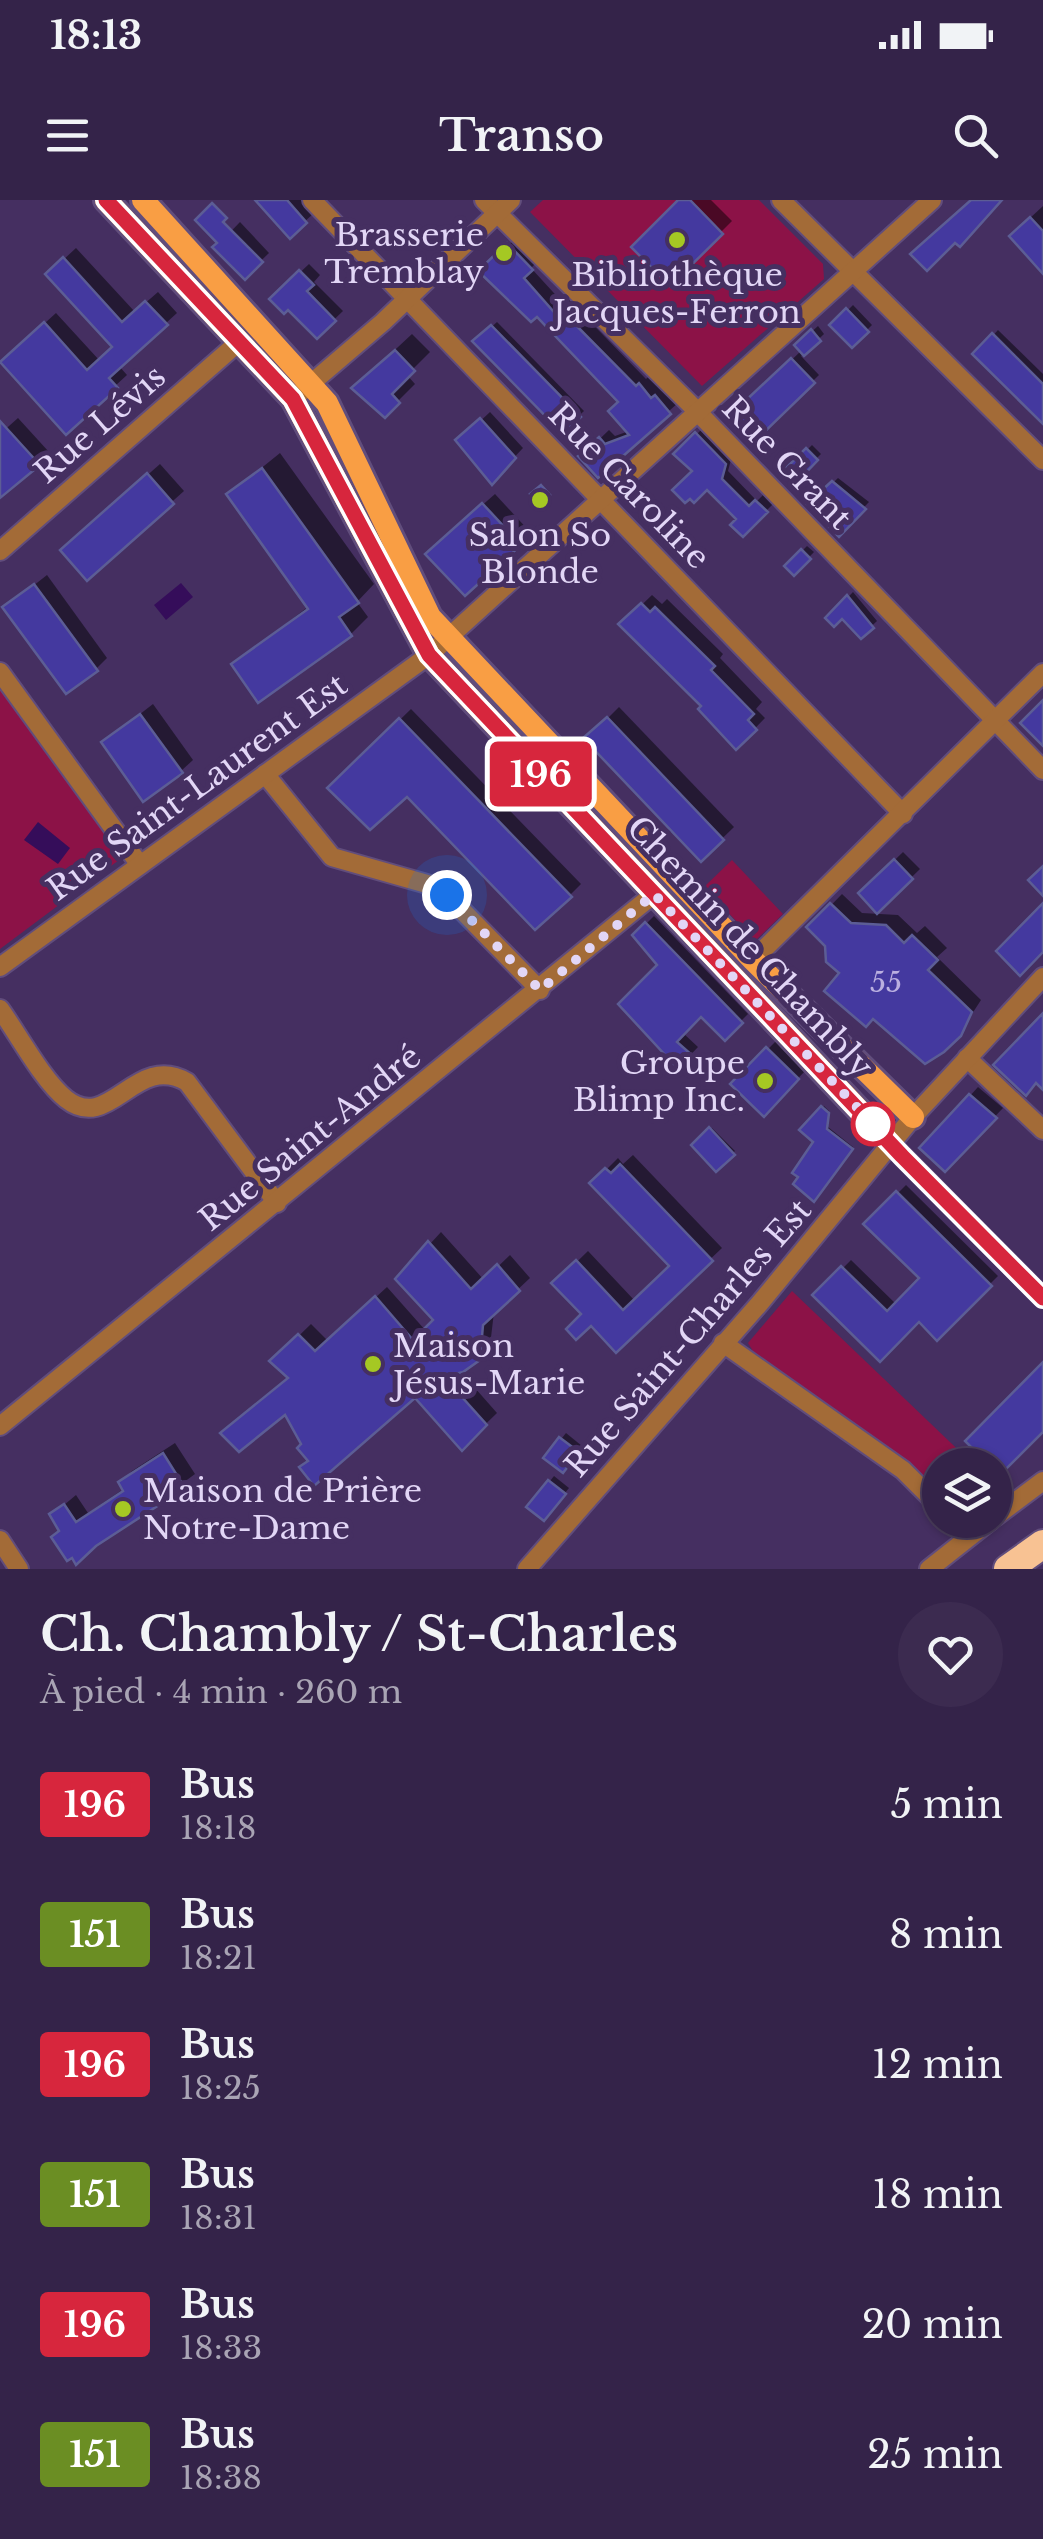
<!DOCTYPE html>
<html lang="fr">
<meta charset="utf-8">
<style>
body{margin:0;font-family:"Libre Baskerville",serif;background:#3c2b50;color:#f1f3f6;height:100vh;display:flex;flex-direction:column;font-size:38px;white-space:nowrap}
*{box-sizing:border-box;margin:0}
p{font-size:32px;color:#a9a4b4}
.icon{flex:none;width:55px;height:55px;fill:none;stroke:currentColor;stroke-width:2;stroke-linecap:round;stroke-linejoin:round}
.map{position:relative;height:1369px;overflow:hidden}
.panel{display:flex;flex-direction:column;background:#342349;flex:1}
.panel>*{flex:none}
.badge{padding:0 20px;border-radius:8px;font-size:35px;line-height:65px}
.fabs{position:absolute;left:922px;top:1248px;display:grid;gap:20px}
.fabs a{display:grid;place-items:center;width:90px;height:90px;border-radius:50%;background:#342349;box-shadow:0 2px 8px #0004,0 0 0 2px #4e4061;font-size:50px}
.you{position:absolute;width:50px;height:50px;margin:-25px;border:8px solid #fff;border-radius:50%;background:#1a73e8;box-shadow:0 0 0 15px #1a73e833}
.map>.badge{position:absolute;translate:-50% -50%;box-shadow:0 0 0 5px #fff}
.round{display:grid;place-items:center;flex:none;width:105px;height:105px;border-radius:52px;background:#3c2b50}
.overview{display:flex;align-items:center;justify-content:space-between;height:170px;padding:0 40px}
h1{font-size:48px;font-weight:600;line-height:75px}
ul{padding:0;list-style:none}
li{display:flex;align-items:center;gap:30px;height:130px;padding:0 40px}
li div{flex:1}
li b{display:block;font-size:38px}
li em{font-style:normal}
li .badge{min-width:110px;font-weight:700;text-align:center}
.status{display:flex;justify-content:space-between;align-items:center;height:70px;padding:0 50px;background:#342349;direction:ltr}
.status svg{height:28px;fill:currentColor}
header{display:flex;justify-content:space-between;align-items:center;height:130px;padding:0 40px;background:#342349;font-size:45px;font-weight:600}
.map>svg:first-child{display:block}
.green{fill:#8c1247}
.water{fill:#350d5a}
.shadow{fill:#0007}
.building{fill:#44399f;stroke:#5c5d95;stroke-width:2.5}
.lines{fill:none;stroke-linecap:round;stroke-linejoin:round}
.minor-casing{stroke:#614d7c;stroke-width:22}
.major-casing{stroke:#614d7c;stroke-width:28}
.highway-casing{stroke:#614d7c;stroke-width:32}
.minor{stroke:#a36b37;stroke-width:18}
.major{stroke:#f99e44;stroke-width:22}
.highway{stroke:#f8c293;stroke-width:28}
.line-casing{stroke:#fff;stroke-width:22}
.line{stroke:#d7263d;stroke-width:15}
.walk{stroke:#e2d6f6;stroke-width:10;stroke-dasharray:0 18}
.poi-dot{fill:#a5c823;stroke:#452f61;stroke-width:4}
.stop-dot{fill:#fff;stroke:#d7263d;stroke-width:5}
.labels{text-anchor:middle;dominant-baseline:central;stroke-width:10;stroke-linejoin:round;paint-order:stroke}
.number-label{font-size:28px;fill:#baafe0}
.poi-label{font-size:32px;fill:#e2d6f6;stroke:#452f61;text-anchor:end}
.street-label{font-size:32px;fill:#e2d6f6;stroke:#452f61}
</style>
<div class="status"><b>18:13</b><svg viewBox="0 0 49 12"><path d="M0 12V9h3v3zM5 12V6h3v6zM10 12V3h3v9zM15 12V0h3v12zM26 1h20v11H26zM47 4h2v5h-2z"/></svg></div>
<header><svg class="icon" aria-label="menu" viewBox="0 0 24 24"><path d="M4 6h16M4 12h16M4 18h16"/></svg>Transo<svg class="icon" aria-label="search" viewBox="0 0 24 24"><circle cx="10" cy="10" r="6"/><path d="M15 15l6 6"/></svg></header>
<div class="map">
<svg width="1043" height="1369" viewBox="0 0 1043 1369">
<rect width="100%" height="100%" fill="#452f61"/>
<g class="green">
<path d="M543,0H759L823,64L824,79L702,186L530,12Z"/>
<path d="M0,472L89,595L119,660L0,749Z"/>
<path d="M732,660L783,714L755,741L704,687Z"/>
<path d="M792,1091L974,1265H940V1290L903,1258L753,1151L748,1143Z"/>
</g>
<g class="water">
<path d="M181,383L193,397L166,420L154,405Z"/>
<path d="M38,622L70,648L58,664L24,640Z"/>
</g>
<g class="shadow">
<path d="M265,0H302L314,13L290,35Z"/>
<path d="M681,0H711L732,21L670,83Z"/>
<path d="M1043,6V69L1029,19Z"/>
<path d="M240,22L269,53L245,76L216,47Z"/>
<path d="M518,36L540,59L531,68L564,104L569,100L646,179L649,176L662,191L665,188L678,203L598,274L582,256L609,230L615,236L629,231L621,202L537,114L482,71Z"/>
<path d="M76,48L135,112L158,92L177,113L119,166L127,175L66,231L14,151L56,113L100,161L115,147L48,74Z"/>
<path d="M309,64L320,75L314,82L343,111L317,136L288,106L272,99Z"/>
<path d="M853,105L872,125L852,145L833,125Z"/>
<path d="M497,122L584,211L563,231L476,141Z"/>
<path d="M818,126L824,134L801,156L819,175L751,242L730,219L802,150L797,145Z"/>
<path d="M998,130L1043,174V221L976,154Z"/>
<path d="M412,134L430,152L407,175L415,184L385,214L355,187Z"/>
<path d="M490,212L523,248L492,281L459,241Z"/>
<path d="M18,218L49,252L0,296V234Z"/>
<path d="M704,227L732,256L728,271L757,301L763,295L773,304L743,334L739,319L677,254Z"/>
<path d="M812,245L821,254L796,279L787,270Z"/>
<path d="M280,253L374,384L357,402L368,417L351,434L234,464L309,406L229,294Z"/>
<path d="M160,264L184,291L88,377L75,339Z"/>
<path d="M838,278L869,302L839,333L811,304Z"/>
<path d="M495,294L530,332L519,343H439Z"/>
<path d="M807,346L814,352L794,373L787,366Z"/>
<path d="M47,375L107,458L96,469L6,407Z"/>
<path d="M853,392L877,421L861,436L842,415L828,418Z"/>
<path d="M652,395L662,404L667,399L723,454L720,458L762,502L756,509L765,518L737,547L704,506L622,424Z"/>
<path d="M153,504L193,560L181,571L104,542Z"/>
<path d="M619,507L734,627L701,659L587,539Z"/>
<path d="M411,509L581,684L570,695L407,594L330,588Z"/>
<path d="M903,652L920,669L878,710L861,693Z"/>
<path d="M842,694L862,713L898,715L917,733L925,726L947,748L937,757L981,800L959,834L843,773L828,744L810,727Z"/>
<path d="M654,716L748,814L725,837L701,814L683,833L698,847L679,867L661,765L635,735Z"/>
<path d="M776,841L806,870L764,914L734,884Z"/>
<path d="M978,887L1003,908L945,969L923,948Z"/>
<path d="M824,906L829,911L828,927L853,947L813,998L816,942L802,930Z"/>
<path d="M712,928L735,951L716,968L694,945Z"/>
<path d="M633,955L722,1048L616,1149L555,1083L588,1051L635,1101L672,1066L593,983L618,958L623,964Z"/>
<path d="M906,985L998,1076L937,1137L919,1119L816,1095L851,1060L897,1105L923,1078L867,1024Z"/>
<path d="M441,1032L484,1080L510,1055L530,1078L494,1112L490,1146L460,1171L497,1213L462,1247L415,1195L310,1259L290,1177L273,1161L311,1124L328,1141L387,1087L426,1131L437,1120L398,1079Z"/>
<path d="M566,1233L582,1246L567,1265L546,1258Z"/>
<path d="M175,1243L195,1274L77,1361L52,1315L76,1295L88,1313L125,1288L121,1282L132,1271Z"/>
<path d="M554,1276L569,1288L549,1313L550,1281Z"/>
</g>
<g class="building">
<path d="M255,0H287L307,23L290,39Z"/>
<path d="M678,0H690L723,34L670,86L631,47Z"/>
<path d="M971,0H1002L960,47L955,43L927,71L910,54Z"/>
<path d="M212,3L227,18L223,22L263,62L245,80L212,47L217,43L195,20Z"/>
<path d="M1030,17L1043,31V74L1009,36Z"/>
<path d="M507,43L533,70L524,78L554,112L558,107L636,186L639,183L651,198L655,195L671,214L598,278L578,256L599,237L605,244L629,235L608,211L618,202L537,117L531,122L478,71Z"/>
<path d="M63,57L122,122L145,101L168,125L109,178L118,188L66,235L0,162L44,122L87,170L112,147L45,74Z"/>
<path d="M299,70L314,85L307,91L336,121L317,139L288,110L284,114L269,99Z"/>
<path d="M846,108L869,132L852,148L829,125Z"/>
<path d="M491,125L581,217L563,234L472,141Z"/>
<path d="M811,129L821,141L804,156L794,145Z"/>
<path d="M992,133L1043,184V224L972,154Z"/>
<path d="M395,150L415,171L392,194L400,203L385,218L351,188Z"/>
<path d="M791,158L815,183L751,245L726,219Z"/>
<path d="M480,218L516,258L492,285L455,240Z"/>
<path d="M0,221L40,265L0,298Z"/>
<path d="M695,232L726,264L722,279L749,306L755,300L768,312L743,337L730,325L736,319L707,290L694,303L690,299L685,303L672,290L692,271L673,254Z"/>
<path d="M806,248L818,260L796,283L784,270Z"/>
<path d="M262,268L359,403L339,417L352,436L258,503L231,464L308,409L226,294Z"/>
<path d="M147,273L174,304L87,381L60,350Z"/>
<path d="M832,281L866,309L839,337L807,304Z"/>
<path d="M541,285L550,295L539,305L530,294Z"/>
<path d="M482,303L521,345L465,396L425,354Z"/>
<path d="M801,349L811,359L794,376L784,366Z"/>
<path d="M34,384L98,471L66,494L2,407Z"/>
<path d="M847,395L874,428L861,439L842,419L834,427L825,418Z"/>
<path d="M641,403L650,412L655,407L715,466L711,470L754,514L748,520L757,530L736,550L698,509L701,506L618,424Z"/>
<path d="M1043,500V546L1020,523Z"/>
<path d="M140,514L183,573L143,602L101,542Z"/>
<path d="M607,517L724,640L701,662L583,538Z"/>
<path d="M399,518L572,697L535,730L407,597L370,630L327,588Z"/>
<path d="M894,659L913,679L877,714L858,693Z"/>
<path d="M1043,666V696L1028,680Z"/>
<path d="M830,703L851,723L886,725L904,743L912,735L938,760L928,770L972,812L961,836L944,852L925,864L873,819L866,827L824,791L839,773L826,762L825,746L806,727Z"/>
<path d="M1043,703V752L1020,776L996,751Z"/>
<path d="M645,722L743,823L725,841L701,817L677,842L693,856L679,870L618,804L657,765L632,735Z"/>
<path d="M1043,813V890L1036,883L1026,896L993,865Z"/>
<path d="M766,847L799,879L764,917L730,884Z"/>
<path d="M969,894L997,918L945,972L919,948Z"/>
<path d="M821,906L829,913L827,929L853,949L814,1002L793,984L798,977L792,973L813,942L799,930Z"/>
<path d="M709,927L735,955L716,972L691,945Z"/>
<path d="M620,964L713,1061L616,1153L591,1126L576,1140L566,1129L581,1114L551,1083L576,1060L623,1110L669,1066L589,983L605,968L611,973Z"/>
<path d="M896,991L992,1086L937,1141L919,1122L880,1162L812,1095L841,1066L887,1111L919,1078L863,1024Z"/>
<path d="M428,1041L471,1089L497,1064L520,1091L483,1125L480,1160L463,1172L444,1177L487,1225L462,1251L415,1198L314,1286L299,1267L308,1261L297,1248L301,1244L285,1215L239,1252L220,1233L288,1178L269,1161L298,1134L315,1151L375,1096L413,1140L433,1120L395,1079Z"/>
<path d="M1043,1162V1232L1000,1275L995,1265H989L965,1241Z"/>
<path d="M559,1237L579,1252L563,1273L543,1258Z"/>
<path d="M163,1253L185,1288L96,1346L76,1365L72,1358L67,1361L51,1337L59,1331L49,1314L64,1304L76,1322L123,1291L118,1282Z"/>
<path d="M548,1280L566,1294L544,1321L526,1307Z"/>
</g>
<g class="lines">
<g class="minor-casing">
<g id="minor">
<path d="M312,0L903,614"/>
<path d="M484,0L689,203L1043,570"/>
<path d="M781,0L1043,260"/>
<path d="M301,192L383,122L511,0"/>
<path d="M0,351L240,141"/>
<path d="M0,472L140,665"/>
<path d="M265,574L332,657L427,684L447,695L540,790"/>
<path d="M753,760L1043,473"/>
<path d="M0,767L429,455L932,0"/>
<path d="M0,809C18,834 43,881 66,899C110,934 135,852 187,882L277,1003"/>
<path d="M967,858L1043,930"/>
<path d="M890,943L1043,1098"/>
<path d="M723,1143L903,1270L940,1307"/>
<path d="M0,1226L654,694"/>
<path d="M995,1317L1043,1281"/>
<path d="M953,1320L967,1338"/>
<path d="M0,1340L19,1369"/>
<path d="M527,1369L760,1103L913,917L1043,777"/>
<path d="M929,1369L991,1320"/>
</g>
</g>
<g class="major-casing">
<g id="major">
<path d="M106,0L293,199L429,455L890,943"/>
<path d="M143,0L327,203L430,417L753,760L913,917"/>
</g>
</g>
<g class="highway-casing">
<path id="highway" d="M1008,1369L1043,1344"/>
</g>
<use href="#minor" class="minor"/>
<use href="#major" class="major"/>
<use href="#highway" class="highway"/>
</g>
<g class="lines">
<g class="line-casing">
<path id="line" d="M106,0L293,199L429,455L902,956L1043,1098"/>
</g>
<use href="#line" class="line"/>
<path class="walk" d="M447,695L540,790L654,694L873,924"/>
</g>
<g class="poi-dot">
<circle cx="677" cy="40" r="10"/>
<circle cx="504" cy="53" r="10"/>
<circle cx="540" cy="300" r="10"/>
<circle cx="765" cy="881" r="10"/>
<circle cx="373" cy="1164" r="10"/>
<circle cx="123" cy="1309" r="10"/>
</g>
<circle class="stop-dot" cx="873" cy="924" r="20"/>
<g class="labels">
<g class="number-label">
<text x="886" y="782">55</text>
</g>
<g class="poi-label">
<text x="484" y="35">Brasserie<tspan x="484" dy="37">Tremblay</tspan></text>
<text x="677" y="75" text-anchor="middle">Bibliothèque<tspan x="677" dy="37">Jacques-Ferron</tspan></text>
<text x="540" y="335" text-anchor="middle">Salon So<tspan x="540" dy="37">Blonde</tspan></text>
<text x="745" y="863">Groupe<tspan x="745" dy="37">Blimp Inc.</tspan></text>
<text x="393" y="1146" text-anchor="start">Maison<tspan x="393" dy="37">Jésus-Marie</tspan></text>
<text x="143" y="1291" text-anchor="start">Maison de Prière<tspan x="143" dy="37">Notre-Dame</tspan></text>
</g>
<g class="street-label">
<text transform="translate(100 224) rotate(-41)">Rue Lévis</text>
<text transform="translate(787 263) rotate(46)">Rue Grant</text>
<text transform="translate(629 286) rotate(46)">Rue Caroline</text>
<text transform="translate(197 587) rotate(-36)">Rue Saint-Laurent Est</text>
<text transform="translate(750 747) rotate(47)">Chemin de Chambly</text>
<text transform="translate(310 938) rotate(-39)">Rue Saint-André</text>
<text transform="translate(688 1138) rotate(-49)">Rue Saint-Charles Est</text>
</g>
</g>
</svg>
<div class="fabs">
<a><svg class="icon" aria-label="layers" viewBox="0 0 24 24"><path d="M12 4l9 5-9 5-9-5zM3 14l9 5 9-5"/></svg></a>
</div>
<div class="you" style="left:447px;top:695px"></div>
<b class="badge" style="left:541px;top:574px;background:#d7263d;color:#fff">196</b>
</div>
<section class="panel">
<div class="overview"><div><h1>Ch. Chambly / St-Charles</h1><p>À pied · 4 min · 260 m</p></div><a class="round"><svg class="icon" aria-label="heart" viewBox="0 0 24 24"><path d="M12 20l-8-8c-3-5 5-10 8-4 3-6 11-1 8 4z"/></svg></a></div>
<ul>
<li><span class="badge" style="background:#d7263d;color:#fff">196</span><div><b>Bus</b><p>18:18</p></div><em>5 min</em></li>
<li><span class="badge" style="background:#6b8e23;color:#fff">151</span><div><b>Bus</b><p>18:21</p></div><em>8 min</em></li>
<li><span class="badge" style="background:#d7263d;color:#fff">196</span><div><b>Bus</b><p>18:25</p></div><em>12 min</em></li>
<li><span class="badge" style="background:#6b8e23;color:#fff">151</span><div><b>Bus</b><p>18:31</p></div><em>18 min</em></li>
<li><span class="badge" style="background:#d7263d;color:#fff">196</span><div><b>Bus</b><p>18:33</p></div><em>20 min</em></li>
<li><span class="badge" style="background:#6b8e23;color:#fff">151</span><div><b>Bus</b><p>18:38</p></div><em>25 min</em></li>
</ul>
</section>
